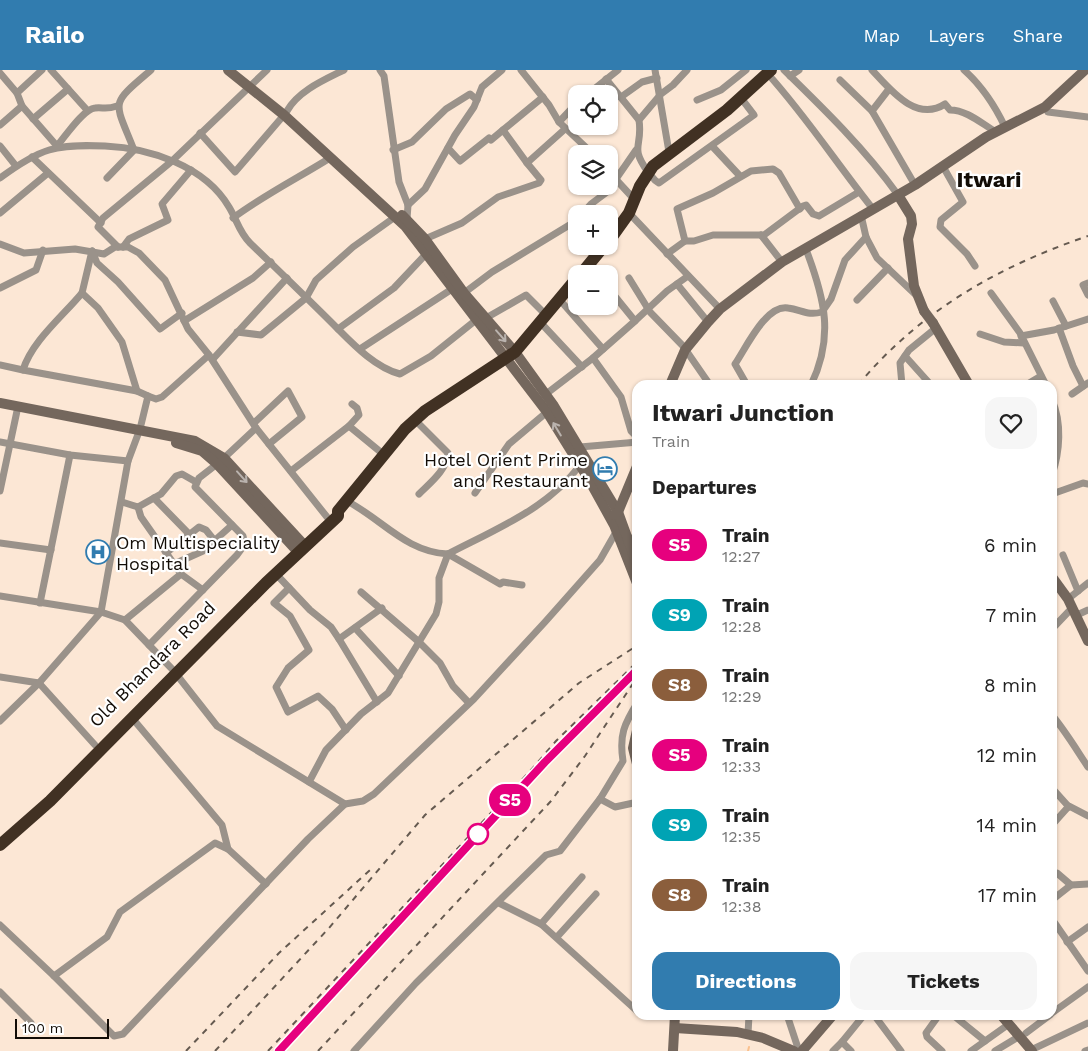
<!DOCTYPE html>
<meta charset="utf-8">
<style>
body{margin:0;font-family:"Work Sans",sans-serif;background:#f6f6f6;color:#222;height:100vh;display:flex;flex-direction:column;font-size:19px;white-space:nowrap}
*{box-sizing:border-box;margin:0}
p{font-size:16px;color:#767676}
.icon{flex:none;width:28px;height:28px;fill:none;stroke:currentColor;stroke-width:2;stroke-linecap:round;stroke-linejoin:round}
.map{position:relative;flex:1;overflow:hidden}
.sheet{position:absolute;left:632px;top:310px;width:425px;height:640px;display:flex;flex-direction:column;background:#fff;border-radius:15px;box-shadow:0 1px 4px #0004}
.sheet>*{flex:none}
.badge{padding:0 10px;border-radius:16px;font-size:18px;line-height:32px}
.buttons{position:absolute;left:568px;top:15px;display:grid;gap:10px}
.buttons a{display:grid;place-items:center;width:50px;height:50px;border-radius:10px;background:#fff;box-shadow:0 1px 4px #0004;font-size:25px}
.scale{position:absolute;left:15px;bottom:12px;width:94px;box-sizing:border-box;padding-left:5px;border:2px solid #120c06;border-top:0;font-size:14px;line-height:18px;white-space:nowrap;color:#120c06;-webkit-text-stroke:4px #fff;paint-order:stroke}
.map>.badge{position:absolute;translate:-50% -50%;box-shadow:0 0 0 2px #fff}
h2{padding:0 20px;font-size:19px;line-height:45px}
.round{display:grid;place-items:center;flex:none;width:52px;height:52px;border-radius:15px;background:#f6f6f6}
.headline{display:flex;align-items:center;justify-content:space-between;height:85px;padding:0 20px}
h1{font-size:24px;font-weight:700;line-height:38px}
.cta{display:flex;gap:10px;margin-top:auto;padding:10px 20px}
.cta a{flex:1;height:58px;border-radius:15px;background:#317caf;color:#fff;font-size:20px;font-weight:700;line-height:58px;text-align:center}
.cta a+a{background:#f6f6f6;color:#222}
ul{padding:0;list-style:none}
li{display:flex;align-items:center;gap:15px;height:70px;padding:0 20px}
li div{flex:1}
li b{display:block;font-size:19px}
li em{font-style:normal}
li .badge{min-width:55px;font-weight:700;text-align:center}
header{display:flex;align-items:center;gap:30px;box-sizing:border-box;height:70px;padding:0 25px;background:#317caf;color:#fff}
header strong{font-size:24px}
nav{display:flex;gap:28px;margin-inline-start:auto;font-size:18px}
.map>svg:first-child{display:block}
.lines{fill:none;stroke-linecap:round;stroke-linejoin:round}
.stream{stroke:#fac08d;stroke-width:2}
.street{stroke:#9a928a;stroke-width:7}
.secondary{stroke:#74675d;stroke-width:10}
.highway{stroke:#413123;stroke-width:12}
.rail{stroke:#655a50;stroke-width:2;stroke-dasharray:6 6;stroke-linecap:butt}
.secondary-bridge{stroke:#74675d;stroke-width:10}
.oneway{stroke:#bab3ae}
.line-casing{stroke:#fff;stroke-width:11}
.line{stroke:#e6007e;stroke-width:8}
.stop-dot{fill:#fff;stroke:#e6007e;stroke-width:2.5}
.labels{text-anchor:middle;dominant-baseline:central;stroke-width:4.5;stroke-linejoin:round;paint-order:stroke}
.poi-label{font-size:18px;fill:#120c06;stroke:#fff;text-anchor:end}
.street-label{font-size:18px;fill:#120c06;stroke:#fff}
.district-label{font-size:22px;font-weight:bold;fill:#120c06;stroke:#fff}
</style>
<header>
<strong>Railo</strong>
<nav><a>Map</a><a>Layers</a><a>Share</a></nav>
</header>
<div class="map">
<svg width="1088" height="981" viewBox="0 0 1088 981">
<rect width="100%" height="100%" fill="#fce7d5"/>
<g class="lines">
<path class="stream" d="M748,981L749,977"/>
<g class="street">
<path d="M51,0L87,40"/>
<path d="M380,0L384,6L399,112L408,135L407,149"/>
<path d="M521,0L549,35L559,52L593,84"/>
<path d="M655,0L669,82"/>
<path d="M687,0L673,15L661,24L639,50C643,77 629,76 648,102C652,106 653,110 659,113L754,45L741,28"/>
<path d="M784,0C824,39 865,79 898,125"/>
<path d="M872,0C890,19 916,53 945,34L950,40C967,40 982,54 996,62"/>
<path d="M964,0C982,16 995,36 1005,57"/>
<path d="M0,3L17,23L22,36"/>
<path d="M767,3C806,46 837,94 873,139"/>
<path d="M790,6L799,0"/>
<path d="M606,9L639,50"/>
<path d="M840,10L872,41"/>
<path d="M889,19L872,41L915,115"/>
<path d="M17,23L42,0"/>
<path d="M588,24L618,0"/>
<path d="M621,27L642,12L657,8"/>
<path d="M697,30L721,20L746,0"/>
<path d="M287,41C298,21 324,10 344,0"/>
<path d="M1048,42L1088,47"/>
<path d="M33,49L68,19"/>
<path d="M559,52L576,34"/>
<path d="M0,55L22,36L57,76C65,67 83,39 95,38C104,37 105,40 117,36"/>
<path d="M503,60L543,27"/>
<path d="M200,63L235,102L284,45"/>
<path d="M0,76L16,96"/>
<path d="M712,76L740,106"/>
<path d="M448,78L460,91L489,68L491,70L503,60L527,93L565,59"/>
<path d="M393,80L412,72L446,39L470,24L477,30"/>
<path d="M32,87L101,153"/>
<path d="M945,100L963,132L941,150L940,157L967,184L975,196"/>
<path d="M609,102L634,129"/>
<path d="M0,108C41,78 55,74 105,76C150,78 205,96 229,137C237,150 239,162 250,173C278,200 306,227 334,255C352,273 374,297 400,304L431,286L476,250"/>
<path d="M107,108L134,80C114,29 109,36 151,0"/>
<path d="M408,135L425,119L455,65L474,37L482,17L502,0"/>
<path d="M0,143L48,103"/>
<path d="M629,143L720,239"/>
<path d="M582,144L591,134L607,122L636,80"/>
<path d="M861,145L866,167L877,188L917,226"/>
<path d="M233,148C264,125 298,108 330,88"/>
<path d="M761,165L782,192"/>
<path d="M425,169L462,153L498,127L539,113L541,110L527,93"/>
<path d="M685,171L677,139L713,123L751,101L773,99L779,103L800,139"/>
<path d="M0,174L24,183L75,179L104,184L115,177H128L139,183L165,210L188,259L209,285"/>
<path d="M118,177L98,157L103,148L172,91L267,0"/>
<path d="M123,177L129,169L168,150L162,134L191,100"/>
<path d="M92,181L82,223L98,238L122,272L137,321L148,326"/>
<path d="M92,181L97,193L118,212L160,259L182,243"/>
<path d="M807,182C825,230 834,267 811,315"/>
<path d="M667,184L685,171H694L713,165H764L803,136L806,135L813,144L819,146L859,122"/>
<path d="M589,194L597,204"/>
<path d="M629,208L650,242L683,276L710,315"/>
<path d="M1088,213L1083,215L1088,225"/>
<path d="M677,214L708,252"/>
<path d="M0,218L36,200L43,180"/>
<path d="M82,223C63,246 32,271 23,300L137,321"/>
<path d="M464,223L492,202L576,151"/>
<path d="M991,223L1020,263L1046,315"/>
<path d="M559,229L603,279"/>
<path d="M857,230L888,198"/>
<path d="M1053,231L1066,256"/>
<path d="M486,248L526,225L546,245"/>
<path d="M184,251L253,208L271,192"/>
<path d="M635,251L667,221L688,206"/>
<path d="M540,252L582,297"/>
<path d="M1059,258L1073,296L1083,316"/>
<path d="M338,259L394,218L426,184"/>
<path d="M237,262L261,265L306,228L316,210L353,177L395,147"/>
<path d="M980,264L1004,272L1024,273"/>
<path d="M1021,266L1054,260L1088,249"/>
<path d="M360,279L452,219"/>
<path d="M905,286L931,315"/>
<path d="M593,288L635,251L609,219"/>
<path d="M213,289L287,208"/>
<path d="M0,295L23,300"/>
<path d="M747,315L735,294C746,278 766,234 788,238C802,240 808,246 822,242L831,229L845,190L866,167"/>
<path d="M902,315L900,293L909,280L936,258"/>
<path d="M1026,315L1041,306"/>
<path d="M546,324L593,288L621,327L631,361L638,368"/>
<path d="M1072,324L1088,313"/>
<path d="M1052,330C1062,353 1060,381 1052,405"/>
<path d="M352,334L357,338L359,345L349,356L383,384"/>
<path d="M415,350L448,383C447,400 430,413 419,424"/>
<path d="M254,353L288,321L302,347L269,374"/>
<path d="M0,372L70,385L128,391"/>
<path d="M580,377L638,372"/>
<path d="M224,388L256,358L327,447"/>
<path d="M291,401L349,356"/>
<path d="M0,421L17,341"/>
<path d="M475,423L509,374L547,342"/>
<path d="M1052,424L1083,413L1088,414"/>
<path d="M154,428L190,465"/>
<path d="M122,432L138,437L161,424L176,406L182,404L196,412"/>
<path d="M138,437L141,447L181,504L203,520"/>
<path d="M627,466L635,471L638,478"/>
<path d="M0,473L51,480"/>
<path d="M166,483L199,457L206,460L214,470"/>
<path d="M448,484C494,460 549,438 580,395"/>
<path d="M448,484L500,514L503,512L522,515"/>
<path d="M1063,485L1078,521"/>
<path d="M174,494L203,481L232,455"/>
<path d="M276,504L310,540L331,557L339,569L382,538"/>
<path d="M289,518L274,533L290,546L309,580L288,598L276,617L288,642L318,626L332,639L346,660"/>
<path d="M361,522L419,572L440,593L453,616L469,633"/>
<path d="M0,526L101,542L125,550L173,600L217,656L345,734L308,769L123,964L114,966L54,906"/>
<path d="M1068,529L1088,513"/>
<path d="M40,533L70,385"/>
<path d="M1077,545L1088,540"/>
<path d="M125,550L181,504"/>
<path d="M355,558L399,606"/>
<path d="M1052,559L1072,538"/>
<path d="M339,569L377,632"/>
<path d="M149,575L237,485L245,474L243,466L195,417L199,408L217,394"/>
<path d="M0,607L39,613L95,675"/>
<path d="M1052,645C1066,662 1076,679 1088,697"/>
<path d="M133,649L222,755L228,779L266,814"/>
<path d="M0,651L39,613L101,542L128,391L140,359L148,326L156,329L162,327L209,285L256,358"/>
<path d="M309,712L326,680L361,644L388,623L436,544L439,532V508L448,484C406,482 383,450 347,431"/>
<path d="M1052,718L1069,737"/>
<path d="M600,729L615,737L638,732"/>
<path d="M345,734L363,731L374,724L474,629L545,552L600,490L616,462"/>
<path d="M1052,755L1069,736L1088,746"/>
<path d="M1052,806L1057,803L1071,815L1088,814"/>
<path d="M1052,830L1071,815"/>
<path d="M499,833L541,854L637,941"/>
<path d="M1052,849L1088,901"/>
<path d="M541,854L582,807"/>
<path d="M0,855L54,906L107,867L120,842L215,773L228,779"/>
<path d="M557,867L596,824"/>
<path d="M1067,872L1088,857"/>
<path d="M0,922L31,953"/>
<path d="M1052,943L1088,917"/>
<path d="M787,945L799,981"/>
<path d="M874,945L901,981"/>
<path d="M939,945L926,963L927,967L942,981"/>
<path d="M953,945L985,971"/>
<path d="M1026,963L1050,945"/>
<path d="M748,964L749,945"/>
<path d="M842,972L864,945"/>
<path d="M354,981L416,913L506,824L546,785L560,781L600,729L623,691C619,665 624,654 638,632"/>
<path d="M833,981L842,972L851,981"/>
<path d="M971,981L1009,954"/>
<path d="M995,981L1020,966"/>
<path d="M1029,981L1088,953"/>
<path d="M1085,981L1088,980"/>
</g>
<g class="secondary">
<path d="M228,0L284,45L405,156L547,342L588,408L614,455L638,516"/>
<path d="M898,125L911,146L912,154L908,169L914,216L924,241"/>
<path d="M402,145L425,169L464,223L515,282L554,336L618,442L638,497"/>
<path d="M933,253L969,315"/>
<path d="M670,315L685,280L708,252L720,239L782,192L915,115L986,67L1045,37L1085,0"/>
<path d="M0,333L195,371L224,388L305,476"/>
<path d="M176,373L202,381L217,394L298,482"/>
<path d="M614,445L618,442L638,394"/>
<path d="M1052,507L1068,529L1088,571"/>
<path d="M638,656L633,678L638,698"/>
<path d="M1001,945L1032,981"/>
<path d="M675,958L737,962L763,968L794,981"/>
<path d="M673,981L675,945"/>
<path d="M802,981L833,945"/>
</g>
<g class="highway">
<path d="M609,171L629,143L640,116L653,96L727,40L771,0"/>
<path d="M581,204L604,176"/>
<path d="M0,775L50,731L266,513L338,446V441L405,359L425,341L515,282L576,209"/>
</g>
<g class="rail">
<path d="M858,315C920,241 997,197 1088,166"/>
<path d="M186,981L279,883L370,800"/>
<path d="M215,981L329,858L425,745L579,613L638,575"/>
<path d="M268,981L531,700L556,671L638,591"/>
<path d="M318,981L551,731L585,686L638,606"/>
</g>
<path class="secondary-bridge" d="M924,241L933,253"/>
</g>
<defs><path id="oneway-shaft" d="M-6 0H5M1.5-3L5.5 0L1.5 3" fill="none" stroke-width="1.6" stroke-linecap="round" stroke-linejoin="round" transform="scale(1.25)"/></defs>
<g class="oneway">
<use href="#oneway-shaft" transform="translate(501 266) rotate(49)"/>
<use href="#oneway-shaft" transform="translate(557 359) rotate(-121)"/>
<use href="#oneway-shaft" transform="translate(242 407) rotate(48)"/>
</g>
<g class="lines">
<g class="line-casing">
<path id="line" d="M279,981L545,692L638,599"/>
</g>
<use href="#line" class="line"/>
</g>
<defs>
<g id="hotel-ring" transform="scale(1.25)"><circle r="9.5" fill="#fff" stroke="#317caf" stroke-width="1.5"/><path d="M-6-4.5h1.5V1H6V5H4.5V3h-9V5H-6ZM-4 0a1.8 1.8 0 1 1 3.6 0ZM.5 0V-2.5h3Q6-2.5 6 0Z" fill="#317caf"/></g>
<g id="hospital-ring" transform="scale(1.25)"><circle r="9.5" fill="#fff" stroke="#317caf" stroke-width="1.5"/><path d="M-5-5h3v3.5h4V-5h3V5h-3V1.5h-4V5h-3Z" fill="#317caf"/></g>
</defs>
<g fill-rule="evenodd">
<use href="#hotel-ring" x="605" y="399"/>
<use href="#hospital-ring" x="98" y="482"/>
</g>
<circle class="stop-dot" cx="478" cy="764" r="10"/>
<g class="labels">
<g class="poi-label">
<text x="588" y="389">Hotel Orient Prime<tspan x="588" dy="21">and Restaurant</tspan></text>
<text x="116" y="472" text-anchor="start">Om Multispeciality<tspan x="116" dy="21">Hospital</tspan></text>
</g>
<g class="street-label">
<text transform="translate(152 594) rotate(-45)">Old Bhandara Road</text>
</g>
<g class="district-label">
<text x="989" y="109">Itwari</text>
</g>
</g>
</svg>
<div class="buttons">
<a><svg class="icon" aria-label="locate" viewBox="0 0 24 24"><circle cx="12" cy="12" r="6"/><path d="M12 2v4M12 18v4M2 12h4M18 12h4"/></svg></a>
<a><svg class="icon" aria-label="layers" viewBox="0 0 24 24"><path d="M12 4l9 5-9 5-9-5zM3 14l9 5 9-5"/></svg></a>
<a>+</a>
<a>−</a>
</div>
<div class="scale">100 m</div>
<b class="badge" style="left:510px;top:730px;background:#e6007e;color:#fff">S5</b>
<section class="sheet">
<div class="headline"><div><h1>Itwari Junction</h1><p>Train</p></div><a class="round"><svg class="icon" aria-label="heart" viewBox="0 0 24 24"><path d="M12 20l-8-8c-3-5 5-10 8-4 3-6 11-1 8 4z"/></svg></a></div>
<h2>Departures</h2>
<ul>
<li><span class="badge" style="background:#e6007e;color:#fff">S5</span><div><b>Train</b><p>12:27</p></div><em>6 min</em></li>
<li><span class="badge" style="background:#00a3b4;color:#fff">S9</span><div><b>Train</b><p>12:28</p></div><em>7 min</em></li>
<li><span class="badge" style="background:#8b5e3c;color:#fff">S8</span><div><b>Train</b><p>12:29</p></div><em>8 min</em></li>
<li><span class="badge" style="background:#e6007e;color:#fff">S5</span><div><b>Train</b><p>12:33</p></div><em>12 min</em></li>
<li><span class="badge" style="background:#00a3b4;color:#fff">S9</span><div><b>Train</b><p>12:35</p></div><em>14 min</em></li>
<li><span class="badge" style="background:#8b5e3c;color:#fff">S8</span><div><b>Train</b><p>12:38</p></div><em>17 min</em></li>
</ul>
<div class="cta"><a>Directions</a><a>Tickets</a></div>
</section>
</div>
